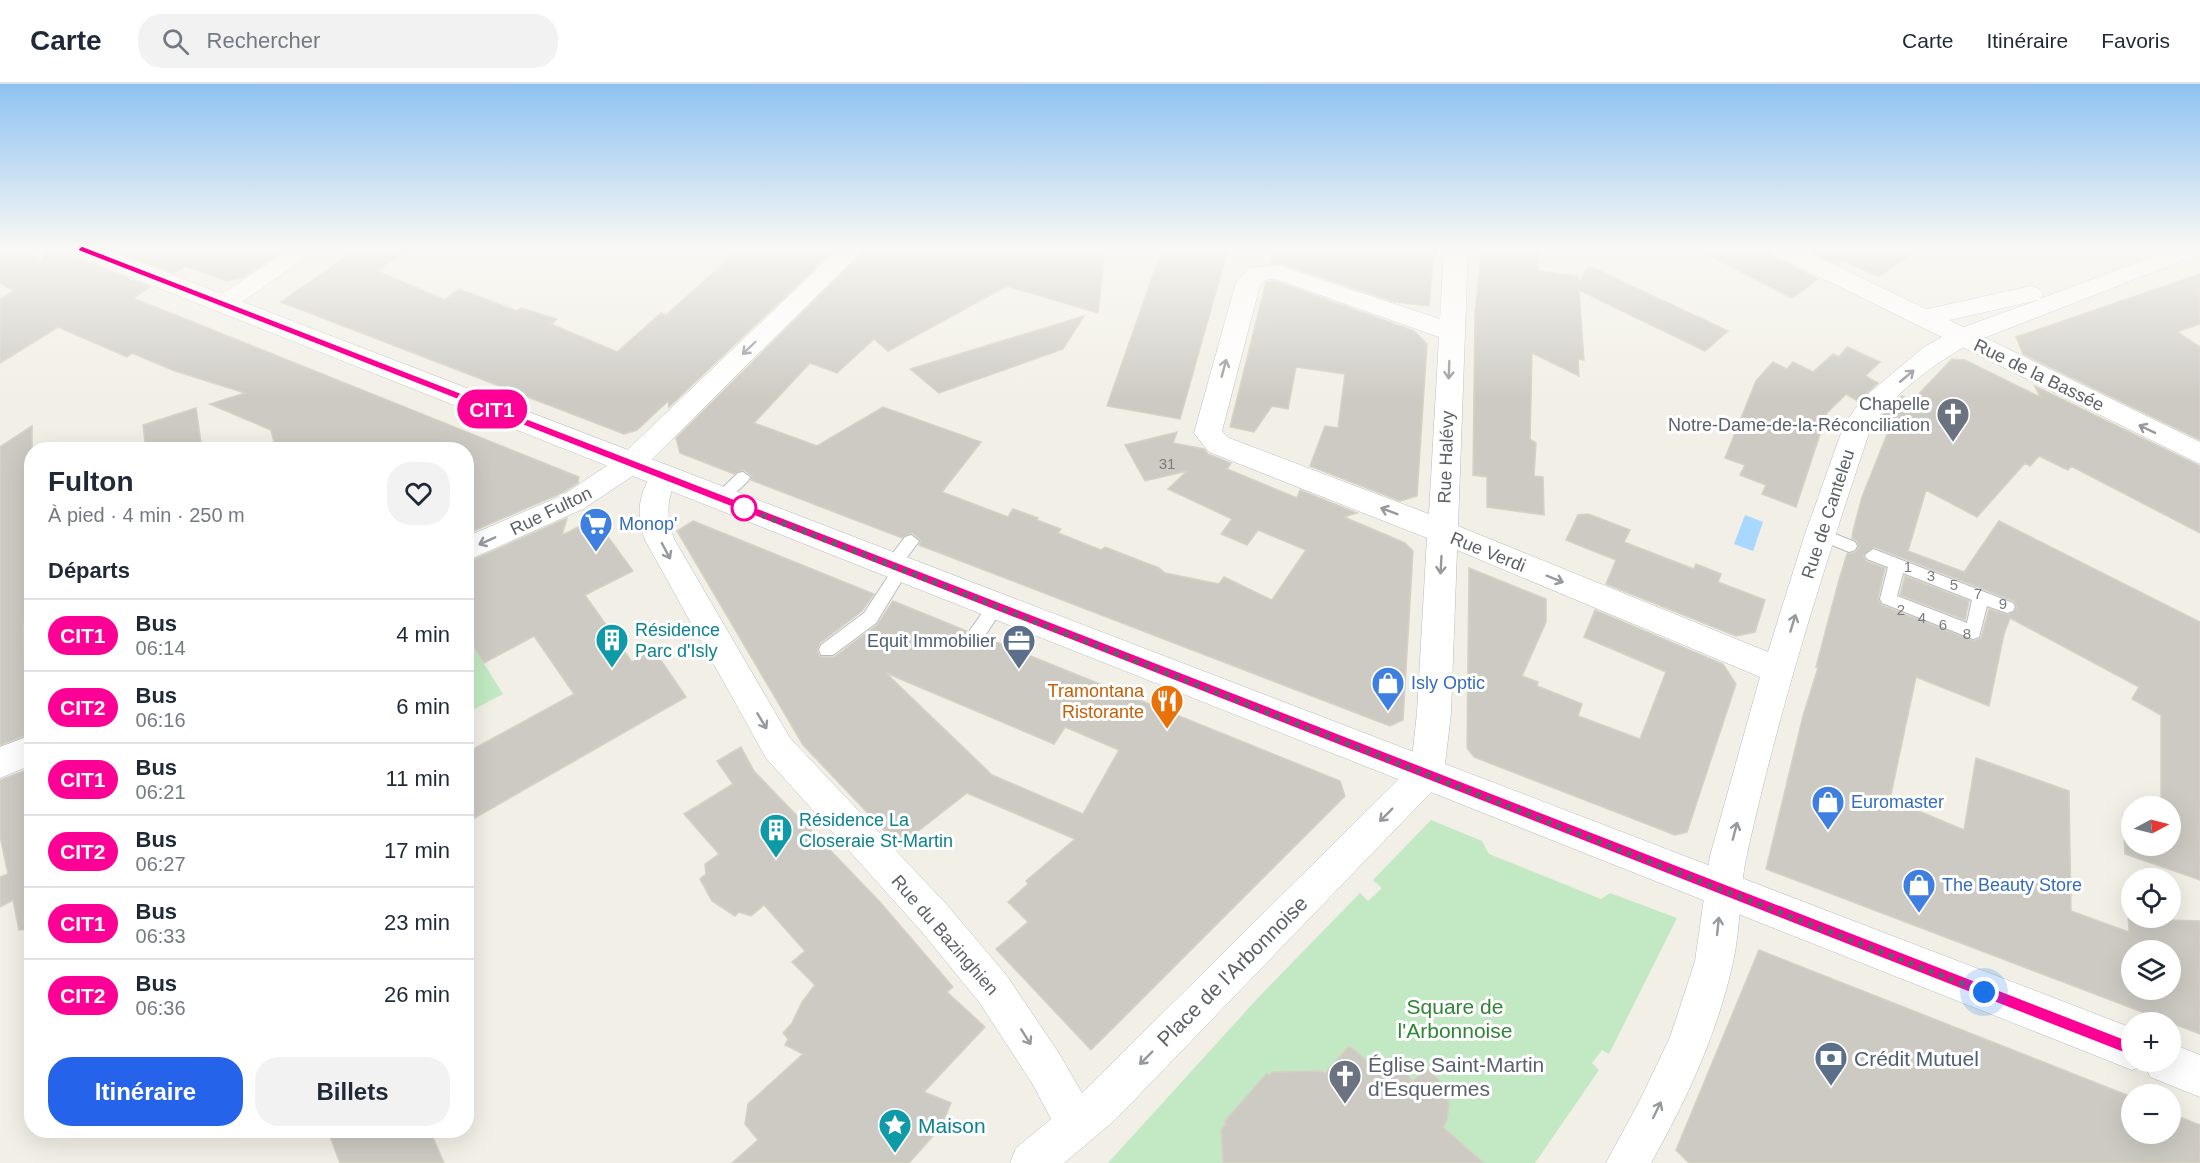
<!DOCTYPE html>
<html lang="fr">
<meta charset="utf-8">
<style>
body{margin:0;font-family:Helvetica,sans-serif;background:#f2f2f3;color:#1f2937;height:100vh;display:flex;flex-direction:column;font-size:22px;white-space:nowrap}
*{box-sizing:border-box;margin:0}
p{font-size:20px;color:#747a83}
.icon{flex:none;width:33px;height:33px;fill:none;stroke:currentColor;stroke-width:2;stroke-linecap:round;stroke-linejoin:round}
.map{position:relative;flex:1;overflow:hidden}
.drawer{position:absolute;left:24px;top:358px;width:450px;height:696px;display:flex;flex-direction:column;background:#fff;border-radius:24px;box-shadow:0 6px 24px #0002}
.drawer>*{flex:none}
.badge{padding:0 12px;border-radius:20px;font-size:21px;line-height:39px}
.needle{width:39px;rotate:83deg}
.controls{position:absolute;left:2121px;top:712px;display:grid;gap:12px}
.controls a{display:grid;place-items:center;width:60px;height:60px;border-radius:50%;background:#fff;box-shadow:0 6px 24px #0002;font-size:30px}
.you{position:absolute;width:30px;height:30px;margin:-15px;border:4px solid #fff;border-radius:50%;background:#1a73e8;box-shadow:0 0 0 9px #1a73e833}
.map>.badge{position:absolute;translate:-50% -50%;box-shadow:0 0 0 3px #fff}
h2{padding:0 24px;font-size:22px;line-height:54px}
.round{display:grid;place-items:center;flex:none;width:63px;height:63px;border-radius:24px;background:#f2f2f3}
.summary{display:flex;align-items:center;justify-content:space-between;height:102px;padding:0 24px}
h1{font-size:28px;font-weight:600;line-height:45px}
.cta{display:flex;gap:12px;margin-top:auto;padding:12px 24px}
.cta a{flex:1;height:69px;border-radius:24px;background:#2563eb;color:#fff;font-size:24px;font-weight:600;line-height:69px;text-align:center}
.cta a+a{background:#f2f2f3;color:#1f2937}
ul{padding:0;list-style:none}
li{display:flex;align-items:center;gap:18px;height:72px;padding:0 24px;border-top:2px solid #e0e1e3}
li div{flex:1}
li b{display:block;font-size:22px}
li em{font-style:normal}
li .badge{min-width:66px;font-weight:700;text-align:center}
header{display:flex;align-items:center;gap:36px;box-sizing:border-box;height:84px;padding:0 30px;background:#fff;border-bottom:2px solid #e0e1e3}
header strong{font-size:28px}
nav{display:flex;gap:33px;margin-inline-start:auto;font-size:21px}
.search{width:420px;height:54px;background:#f2f2f3;display:flex;align-items:center;gap:15px;box-sizing:border-box;padding:0 21px;border-radius:24px;color:#747a83;font-size:22px}
.map>svg:first-child{display:block}
.green{fill:#c2e9c3}
.water{fill:#a8d7ff}
.building{fill:#cccac3;stroke:#d6d1c4;stroke-width:1.5;fill-rule:evenodd}
.lines{fill:none;stroke-linecap:round;stroke-linejoin:round}
.service-casing{stroke:#b9bcc0;stroke-width:2}
.minor-casing{stroke:#b9bcc0;stroke-width:1}
.tertiary-casing{stroke:#b9bcc0;stroke-width:1}
.service{fill:#fff;fill-rule:evenodd}
.minor{fill:#fff;fill-rule:evenodd}
.tertiary{fill:#fff;fill-rule:evenodd}
.oneway{stroke:#96999d}
.line{fill:#ff0096;stroke:#fff;stroke-width:1.5}
.walk{stroke:#5e6268;stroke-width:6;stroke-dasharray:0 10.8}
.stop-dot{fill:#fff;stroke:#ff0096;stroke-width:3}
.labels{text-anchor:middle;dominant-baseline:central;stroke-width:6;stroke-linejoin:round;paint-order:stroke}
.number-label{font-size:15px;fill:#7a7c7f}
.street-label{font-size:18px;fill:#5e6268;stroke:#fff}
.worship-label{font-size:18px;fill:#5b616d;stroke:#fff;text-anchor:end}
.shop-label{font-size:18px;fill:#366cbe;stroke:#fff;text-anchor:start}
.culture-label{font-size:18px;fill:#0d838f;stroke:#fff;text-anchor:start}
.service-label{font-size:18px;fill:#4e5e75;stroke:#fff;text-anchor:end}
.food-label{font-size:18px;fill:#c56008;stroke:#fff;text-anchor:end}
.near-street-label{font-size:21px;fill:#5e6268;stroke:#fff}
.near-park-label{font-size:21px;fill:#308435;stroke:#fff}
.near-service-label{font-size:21px;fill:#4e5e75;stroke:#fff;text-anchor:start}
.near-worship-label{font-size:21px;fill:#5b616d;stroke:#fff;text-anchor:start}
.near-culture-label{font-size:21px;fill:#0d838f;stroke:#fff;text-anchor:start}
</style>
<header>
<strong>Carte</strong>
<div class="search"><svg class="icon" aria-label="search" viewBox="0 0 24 24"><circle cx="10" cy="10" r="6"/><path d="M15 15l6 6"/></svg>Rechercher</div>
<nav><a>Carte</a><a>Itinéraire</a><a>Favoris</a></nav>
</header>
<div class="map">
<svg width="2200" height="1079" viewBox="0 0 2200 1079">
<rect width="100%" height="100%" fill="#f1efe6"/>
<g class="green">
<path d="M466,551L503,610L467,629H466Z"/>
<path d="M1431,736L1482,757L1489,770L1601,815L1610,809L1677,834L1609,970L1602,966L1592,979L1599,986L1535,1079H1108L1257,915L1360,809L1368,817L1382,804L1373,796Z"/>
</g>
<path class="water" d="M1745,431L1763,438L1753,467L1734,460Z"/>
<g class="building">
<path d="M0,165H12L42,177L44,165H68L72,172L150,203L133,214L579,393L578,399L562,409L466,450V366H276L271,346L210,320L245,309L175,287L132,269L127,273L58,243L0,279V215L14,207L0,199Z"/>
<path d="M111,165H286L242,194L227,197L185,182L173,189Z"/>
<path d="M358,165H408L377,187L445,216L459,205L517,227L521,224L557,235L551,240L617,268L661,229L666,231L740,165H835L669,323L668,317L637,346L624,350L281,218Z"/>
<path d="M866,165H1105L1098,229L1007,202L888,267L874,255L837,289L810,279L754,339L817,362L883,323L981,358L942,408L1008,433L1013,425L1038,434L1037,436L1061,445L1058,449L1101,466L1105,463L1159,484L1165,489L1219,500L1224,493L1272,516L1306,466L1258,446L1247,461L1221,450L1232,435L1168,405L1187,387L1145,397L1125,361L1177,348L1173,359L1204,365L1208,370L1231,379L1227,385L1297,414L1300,406L1357,429L1344,433L1405,459L1413,467L1403,636L1390,642L919,461L921,457L912,449L902,454L751,396L752,392L744,386L734,390L680,369L676,354Z"/>
<path d="M1162,165H1228L1180,335L1107,322Z"/>
<path d="M1275,165H1434L1429,222L1395,218L1278,179H1271Z"/>
<path d="M1482,165H1538L1539,187L1578,192L1579,199L1589,182L1728,247L1705,267L1579,206L1584,276L1578,275L1579,292L1532,269L1530,355L1536,359L1534,392L1543,393L1544,431L1487,423V393L1473,391L1475,228Z"/>
<path d="M1696,165H1768L1772,172L1818,195L1792,214Z"/>
<path d="M1807,165H1918L1879,193L1842,176L1837,180Z"/>
<path d="M2200,190V240L2177,248L2200,263V356L2023,270L2016,253Z"/>
<path d="M1275,197L1414,247L1427,260L1417,412L1400,417L1310,382L1325,342L1338,344L1345,290L1296,283L1288,325L1272,322L1254,348L1230,343L1266,198Z"/>
<path d="M1084,232L1063,265L939,309L910,285Z"/>
<path d="M1847,263L1880,278L1865,292L1878,299L1858,317L1846,310L1827,329L1796,423L1762,410L1766,401L1740,391L1745,381L1725,374L1756,297L1773,278L1787,285L1793,278L1813,288L1833,270L1839,273Z"/>
<path d="M1952,275L1965,276L2040,313L2035,302L2200,382V449L2071,382L2068,386L2039,372L2030,382L2025,379L1977,433L1926,406L1908,467L1964,488L1999,437L2200,538V796L2125,770L2123,732L2132,735V762H2170V723H2161V631L2132,615L2139,603L2010,534L2004,550L1989,622L1916,593L1890,715L1964,746L1976,674L2069,707L2071,827L2129,848L2128,827L2132,828V834H2148L2162,839L2167,836L2200,837V950L1766,785L1803,632L1818,584L1816,583L1839,496L1847,470L1856,468L1859,463L1857,457L1852,454L1853,447L1862,413L1888,348L1881,344L1886,335L1882,332L1902,312L1912,317ZM1874,463L2014,517L2017,524L2008,531L1989,525L1981,554L1974,557L1881,521L1878,514L1885,484L1866,477L1863,472ZM2132,867H2170V906H2132Z"/>
<path d="M196,324L202,366H146L143,341Z"/>
<path d="M32,342V538L24,540L25,616L32,613V649L0,661V363Z"/>
<path d="M1588,430L1630,446L1624,458L1694,485L1696,480L1721,490L1718,498L1765,516L1755,548L1736,552L1606,500L1616,476L1566,456L1578,431Z"/>
<path d="M567,434L562,451L595,435L633,487L585,511L632,578L654,566L686,613L466,739V669L574,610L534,552L484,579L466,551V479Z"/>
<path d="M693,437L874,510L862,527L820,559L817,567L820,573H834L877,541L893,517L967,547L969,558H982L986,554L1340,697L1345,712L1091,966L996,865L1028,838L1008,818L1028,800L1026,797L1075,755L967,709L899,762L803,661L677,447ZM886,589L1054,660L1065,643L1119,666L1083,730L992,691Z"/>
<path d="M1469,484L1546,515V538L1522,592L1538,598L1537,602L1582,620L1578,632L1640,655L1666,588L1584,553L1595,526L1723,580L1736,600L1687,748L1675,751L1474,673L1467,664Z"/>
<path d="M1905,492L1969,517L1965,536L1900,511Z"/>
<path d="M741,663L754,687L880,818L953,903L947,908L985,943L924,1008L951,1019L941,1043L909,1079H732L758,1056L745,1040L748,1020L803,970L785,961L788,955L783,949L792,939L802,918L815,901L792,878L805,867L764,821L751,832L739,828L735,832L712,817L700,795L706,790L705,780L719,770L684,730L733,700L717,677Z"/>
<path d="M32,684V845L19,846L13,816L0,823V793L8,790L0,752V696Z"/>
<path d="M1759,866L2132,1013V1050H2170V1029L2200,1041V1079H1689L1676,1066Z"/>
<path d="M1348,963H1351L1382,990L1386,984L1403,980L1412,998L1426,984L1440,997L1449,1020L1447,1037L1443,1043L1484,1079H1223L1221,1046L1226,1040L1224,1038L1267,989L1269,991L1272,988L1322,987L1325,989Z"/>
<path d="M328,1047H430L444,1079H340Z"/>
</g>
<g class="lines">
<g class="service-casing">
<g id="service">
<path d="M743,388L750,393L748,397L725,419H715L712,415L715,411L738,389Z"/>
<path d="M1820,444L1855,458L1857,462L1855,466L1849,468L1815,454L1812,450L1815,446Z"/>
<path d="M911,451L919,457L903,479L909,485L876,539L833,571H821L819,566L821,561L864,529L891,488L884,482L886,478L905,453Z"/>
<path d="M1873,465L2013,519L2015,523L2013,527L2007,529L1987,522L1979,553L1973,555L1882,519L1880,515L1888,483L1867,475L1865,471ZM1903,489L1972,516L1967,539L1897,512Z"/>
<path d="M996,516L1002,518L1004,522L1002,526L982,556H970L968,551L970,546L990,518Z"/>
</g>
</g>
<g class="minor-casing">
<g id="minor">
<path d="M290,165H318L232,225L223,228L214,225L211,220L214,215Z"/>
<path d="M838,165H864L640,387L583,425L466,477V453L563,411L620,373Z"/>
<path d="M1444,165H1468L1458,442L1768,568L1805,450L1844,341L1862,315L1924,263L1953,247L2038,216L1923,242L1914,240L1910,234L1914,228L2031,202L2040,205L2043,210L2040,215L2173,165H2200V170L1971,259C1935,279 1895,308 1871,343C1824,483 1779,625 1747,770C1739,805 1741,843 1733,878C1718,948 1686,1017 1651,1079H1606L1641,1014L1670,953L1685,908L1695,877L1710,772L1760,593L1457,466L1451,629L1444,689L1439,700L1115,1036L1064,1079H1010L1016,1064L1051,1035L1032,999L979,918L922,848L766,674L645,456C635,429 639,410 654,386L664,383L674,386L678,393C666,414 666,432 674,455L790,654L948,822L1007,892L1060,971L1082,1009L1411,683L1417,629L1427,454L1209,368L1194,349L1236,198L1249,184L1277,181L1440,235ZM1275,195L1439,253L1429,430L1229,354L1222,347L1260,201L1265,196Z"/>
<path d="M32,651V681L0,694V663Z"/>
</g>
</g>
<g class="tertiary-casing">
<g id="tertiary">
<path d="M70,165H105L2132,944V978H2170V959L2200,971V1013L2150,993L2145,981L2132,986L73,170Z"/>
<path d="M1770,165H1802L2200,358V380L1773,170Z"/>
</g>
</g>
<use href="#service" class="service"/>
<use href="#minor" class="minor"/>
<use href="#tertiary" class="tertiary"/>
</g>
<defs><path id="oneway-shaft" d="M-6 0H5M1.5-3L5.5 0L1.5 3" fill="none" stroke-width="1.6" stroke-linecap="round" stroke-linejoin="round" transform="scale(1.5)"/></defs>
<g class="oneway">
<use href="#oneway-shaft" transform="translate(749 264) rotate(136)"/>
<use href="#oneway-shaft" transform="translate(1224 284) rotate(-75)"/>
<use href="#oneway-shaft" transform="translate(1449 286) rotate(92)"/>
<use href="#oneway-shaft" transform="translate(1907 292) rotate(-40)"/>
<use href="#oneway-shaft" transform="translate(2147 345) rotate(-154)"/>
<use href="#oneway-shaft" transform="translate(1389 427) rotate(-159)"/>
<use href="#oneway-shaft" transform="translate(487 457) rotate(156)"/>
<use href="#oneway-shaft" transform="translate(666 467) rotate(62)"/>
<use href="#oneway-shaft" transform="translate(1441 481) rotate(93)"/>
<use href="#oneway-shaft" transform="translate(1555 495) rotate(22)"/>
<use href="#oneway-shaft" transform="translate(1793 539) rotate(-73)"/>
<use href="#oneway-shaft" transform="translate(762 637) rotate(59)"/>
<use href="#oneway-shaft" transform="translate(1386 731) rotate(135)"/>
<use href="#oneway-shaft" transform="translate(1735 747) rotate(-75)"/>
<use href="#oneway-shaft" transform="translate(1718 842) rotate(-84)"/>
<use href="#oneway-shaft" transform="translate(1026 953) rotate(58)"/>
<use href="#oneway-shaft" transform="translate(1146 974) rotate(135)"/>
<use href="#oneway-shaft" transform="translate(1657 1026) rotate(-64)"/>
</g>
<linearGradient id="sky" x2="0" y2="1"><stop stop-color="#8ec2f1"/><stop offset="0.52" stop-color="#f9f8f4"/><stop offset="1" stop-color="#f9f8f4" stop-opacity="0"/></linearGradient>
<rect width="2200" height="316" fill="url(#sky)"/>
<path class="line" d="M82,162L2132,958L2137,960L2139,965L2137,970L2132,972L79,167L78,165Z"/>
<g class="lines">
<path class="walk" d="M744,424L1984,908"/>
</g>
<defs>
<g id="church-pin" transform="scale(1.725)"><path d="M0 17L-7.5 6A9.5 9.5 0 1 1 7.5 6Z" fill="#6b7280" stroke="#fff"/><path d="M-1.2-6h2.4v3.5h3.3v2.4h-3.3V6h-2.4V-.1h-3.3v-2.4h3.3Z" fill="#fff"/></g>
<g id="supermarket-pin" transform="scale(1.725)"><path d="M0 17L-7.5 6A9.5 9.5 0 1 1 7.5 6Z" fill="#3f7fe0" stroke="#fff"/><path d="M-6-5.5h2.5l.6 2H6L4.5 2H-2.5L-4.4-4H-6ZM-1.5 3.2a1.3 1.3 0 1 0 .1 0ZM3 3.2a1.3 1.3 0 1 0 .1 0Z" fill="#fff"/></g>
<g id="building-pin" transform="scale(1.725)"><path d="M0 17L-7.5 6A9.5 9.5 0 1 1 7.5 6Z" fill="#0f9aa8" stroke="#fff"/><path d="M-4-6H4V6H1V3H-1V6H-4ZM-2.5-4.3h1.7v1.8h-1.7ZM.8-4.3h1.7v1.8H.8ZM-2.5-1h1.7V.8h-1.7ZM.8-1h1.7V.8H.8Z" fill="#fff"/></g>
<g id="office-pin" transform="scale(1.725)"><path d="M0 17L-7.5 6A9.5 9.5 0 1 1 7.5 6Z" fill="#5c6f8a" stroke="#fff"/><path d="M-6-3h4V-5.5h4V-3h4V5H-6ZM-1-4.5V-3h2v-1.5ZM-6 0V1H6V0Z" fill="#fff"/></g>
<g id="shop-pin" transform="scale(1.725)"><path d="M0 17L-7.5 6A9.5 9.5 0 1 1 7.5 6Z" fill="#3f7fe0" stroke="#fff"/><path d="M-5-2.5h2.3a2.7 3.5 0 0 1 5.4 0H5L5.5 6h-11ZM-1.5-2.5h3a1.5 2.3 0 0 0-3 0Z" fill="#fff"/></g>
<g id="restaurant-pin" transform="scale(1.725)"><path d="M0 17L-7.5 6A9.5 9.5 0 1 1 7.5 6Z" fill="#e8710a" stroke="#fff"/><path d="M-5-6h1v4h1v-4h1v4h1v-4h1v5L-1.5 .5V6h-2V.5L-5-1ZM5-6V6H3V1.5H1.5Q1.5-4 5-6Z" fill="#fff"/></g>
<g id="bank-pin" transform="scale(1.725)"><path d="M0 17L-7.5 6A9.5 9.5 0 1 1 7.5 6Z" fill="#5c6f8a" stroke="#fff"/><path d="M-6-4H6V4H-6ZM0-2.3a2.3 2.3 0 1 0 0 4.6a2.3 2.3 0 1 0 0-4.6Z" fill="#fff"/></g>
<g id="sight-pin" transform="scale(1.725)"><path d="M0 17L-7.5 6A9.5 9.5 0 1 1 7.5 6Z" fill="#0f9aa8" stroke="#fff"/><path d="M0-6L1.8-2.2L6-1.7L2.9 1.2L3.7 5.4L0 3.3L-3.7 5.4L-2.9 1.2L-6-1.7L-1.8-2.2Z" fill="#fff"/></g>
</defs>
<g fill-rule="evenodd">
<use href="#church-pin" x="1953" y="330"/>
<use href="#supermarket-pin" x="596" y="440"/>
<use href="#building-pin" x="612" y="556"/>
<use href="#office-pin" x="1019" y="557"/>
<use href="#shop-pin" x="1388" y="599"/>
<use href="#restaurant-pin" x="1167" y="617"/>
<use href="#shop-pin" x="1828" y="718"/>
<use href="#building-pin" x="776" y="746"/>
<use href="#shop-pin" x="1919" y="801"/>
<use href="#bank-pin" x="1831" y="974"/>
<use href="#church-pin" x="1345" y="992"/>
<use href="#sight-pin" x="895" y="1041"/>
</g>
<circle class="stop-dot" cx="744" cy="424" r="12"/>
<g class="labels">
<g class="number-label">
<text x="1167" y="379">31</text>
<text x="1908" y="482">1</text>
<text x="1931" y="491">3</text>
<text x="1954" y="500">5</text>
<text x="1978" y="509">7</text>
<text x="2003" y="519">9</text>
<text x="1901" y="525">2</text>
<text x="1922" y="533">4</text>
<text x="1943" y="540">6</text>
<text x="1967" y="549">8</text>
</g>
<g class="street-label">
<text transform="translate(2039 291) rotate(26)">Rue de la Bassée</text>
<text transform="translate(1446 373) rotate(-88)">Rue Halévy</text>
<text transform="translate(551 427) rotate(-26)">Rue Fulton</text>
<text transform="translate(1828 430) rotate(-72)">Rue de Canteleu</text>
<text transform="translate(1488 468) rotate(22)">Rue Verdi</text>
<text transform="translate(945 851) rotate(49)">Rue du Bazinghien</text>
</g>
<g class="worship-label">
<text x="1930" y="320">Chapelle<tspan x="1930" dy="21">Notre-Dame-de-la-Réconciliation</tspan></text>
</g>
<g class="shop-label">
<text x="619" y="440">Monop'</text>
<text x="1411" y="599">Isly Optic</text>
<text x="1851" y="718">Euromaster</text>
<text x="1942" y="801">The Beauty Store</text>
</g>
<g class="culture-label">
<text x="635" y="546">Résidence<tspan x="635" dy="21">Parc d'Isly</tspan></text>
<text x="799" y="736">Résidence La<tspan x="799" dy="21">Closeraie St-Martin</tspan></text>
</g>
<g class="service-label">
<text x="996" y="557">Equit Immobilier</text>
</g>
<g class="food-label">
<text x="1144" y="607">Tramontana<tspan x="1144" dy="21">Ristorante</tspan></text>
</g>
<g class="near-street-label">
<text transform="translate(1232 887) rotate(-45)">Place de l'Arbonnoise</text>
</g>
<g class="near-park-label">
<text x="1455" y="922">Square de<tspan x="1455" dy="24">l'Arbonnoise</tspan></text>
</g>
<g class="near-service-label">
<text x="1854" y="974">Crédit Mutuel</text>
</g>
<g class="near-worship-label">
<text x="1368" y="980">Église Saint-Martin<tspan x="1368" dy="24">d'Esquermes</tspan></text>
</g>
<g class="near-culture-label">
<text x="918" y="1041">Maison</text>
</g>
</g>
</svg>
<div class="controls">
<a><svg class="needle" viewBox="-14 -14 28 28"><path d="M0-13l5 13h-10z" fill="#e53935"/><path d="M0 13l5-13h-10z" fill="#747a83"/></svg></a>
<a><svg class="icon" aria-label="locate" viewBox="0 0 24 24"><circle cx="12" cy="12" r="6"/><path d="M12 2v4M12 18v4M2 12h4M18 12h4"/></svg></a>
<a><svg class="icon" aria-label="layers" viewBox="0 0 24 24"><path d="M12 4l9 5-9 5-9-5zM3 14l9 5 9-5"/></svg></a>
<a>+</a>
<a>−</a>
</div>
<div class="you" style="left:1984px;top:908px"></div>
<b class="badge" style="left:492px;top:325px;background:#ff0096;color:#fff">CIT1</b>
<section class="drawer">
<div class="summary"><div><h1>Fulton</h1><p>À pied · 4 min · 250 m</p></div><a class="round"><svg class="icon" aria-label="heart" viewBox="0 0 24 24"><path d="M12 20l-8-8c-3-5 5-10 8-4 3-6 11-1 8 4z"/></svg></a></div>
<h2>Départs</h2>
<ul>
<li><span class="badge" style="background:#ff0096;color:#fff">CIT1</span><div><b>Bus</b><p>06:14</p></div><em>4 min</em></li>
<li><span class="badge" style="background:#ff0096;color:#fff">CIT2</span><div><b>Bus</b><p>06:16</p></div><em>6 min</em></li>
<li><span class="badge" style="background:#ff0096;color:#fff">CIT1</span><div><b>Bus</b><p>06:21</p></div><em>11 min</em></li>
<li><span class="badge" style="background:#ff0096;color:#fff">CIT2</span><div><b>Bus</b><p>06:27</p></div><em>17 min</em></li>
<li><span class="badge" style="background:#ff0096;color:#fff">CIT1</span><div><b>Bus</b><p>06:33</p></div><em>23 min</em></li>
<li><span class="badge" style="background:#ff0096;color:#fff">CIT2</span><div><b>Bus</b><p>06:36</p></div><em>26 min</em></li>
</ul>
<div class="cta"><a>Itinéraire</a><a>Billets</a></div>
</section>
</div>
